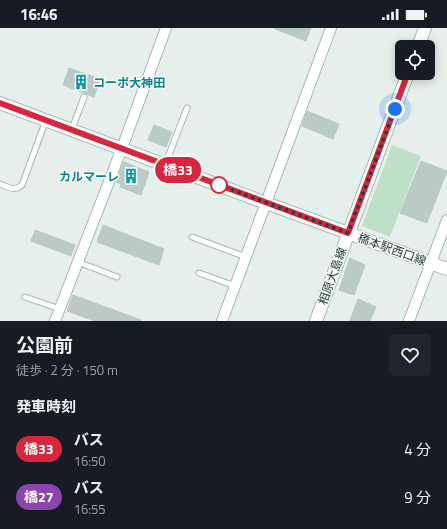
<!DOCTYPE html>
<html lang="ja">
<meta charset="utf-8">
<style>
body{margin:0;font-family:"Titillium Web","Noto Sans JP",sans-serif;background:#20242c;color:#f1f3f6;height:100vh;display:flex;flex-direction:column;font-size:15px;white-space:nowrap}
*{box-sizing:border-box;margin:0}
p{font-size:13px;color:#9ea1a6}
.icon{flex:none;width:22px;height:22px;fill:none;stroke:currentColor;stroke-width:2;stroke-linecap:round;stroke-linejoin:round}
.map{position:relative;height:293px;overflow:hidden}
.panel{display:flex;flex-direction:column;background:#171b24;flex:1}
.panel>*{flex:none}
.badge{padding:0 8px;border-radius:13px;font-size:14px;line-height:26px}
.fabs{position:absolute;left:395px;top:12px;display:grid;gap:8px}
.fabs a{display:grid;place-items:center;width:40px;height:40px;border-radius:6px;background:#171b24;box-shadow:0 2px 10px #0003;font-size:20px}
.you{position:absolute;width:20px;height:20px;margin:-10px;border:3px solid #fff;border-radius:50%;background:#1a73e8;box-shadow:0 0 0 6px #1a73e833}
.map>.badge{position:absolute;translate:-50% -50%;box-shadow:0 0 0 2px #fff}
h2{padding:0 16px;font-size:15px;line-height:36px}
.round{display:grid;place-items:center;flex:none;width:42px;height:42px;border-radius:6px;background:#20242c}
.headline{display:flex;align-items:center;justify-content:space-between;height:68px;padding:0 16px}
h1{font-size:19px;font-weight:700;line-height:30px}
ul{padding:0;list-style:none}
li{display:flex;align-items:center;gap:12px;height:48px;padding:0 16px}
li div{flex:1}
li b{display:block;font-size:15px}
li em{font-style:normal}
li .badge{min-width:44px;font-weight:700;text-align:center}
.status{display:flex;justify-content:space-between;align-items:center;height:28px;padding:0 20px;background:#171b24;direction:ltr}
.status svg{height:11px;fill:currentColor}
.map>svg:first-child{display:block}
.green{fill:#bfe0c8}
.building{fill:#bbcac4;stroke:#b8c9c2}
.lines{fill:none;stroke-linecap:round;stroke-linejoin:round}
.service-casing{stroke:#a8b8b2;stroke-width:7}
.minor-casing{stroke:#a8b8b2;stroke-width:12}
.tertiary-casing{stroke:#a8b8b2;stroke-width:14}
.service{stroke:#fff;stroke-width:5}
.minor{stroke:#fff;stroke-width:10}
.tertiary{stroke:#fff;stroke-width:12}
.line-casing{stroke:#fff;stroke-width:9}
.line{stroke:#d7263d;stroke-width:6}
.walk{stroke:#24423a;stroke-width:4;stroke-dasharray:0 7.2}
.stop-dot{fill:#fff;stroke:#d7263d;stroke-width:2}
.labels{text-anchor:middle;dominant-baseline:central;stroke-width:3;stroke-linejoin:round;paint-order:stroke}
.culture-label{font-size:12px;font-weight:bold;fill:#0d838f;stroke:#f7fbf9;text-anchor:start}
.street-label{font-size:12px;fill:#24423a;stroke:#f7fbf9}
</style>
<div class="status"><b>16:46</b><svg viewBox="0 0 49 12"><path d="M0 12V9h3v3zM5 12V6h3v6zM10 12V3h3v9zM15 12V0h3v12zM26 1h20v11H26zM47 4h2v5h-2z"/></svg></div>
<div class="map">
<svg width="447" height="293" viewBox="0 0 447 293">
<rect width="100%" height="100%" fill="#e6efeb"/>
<path class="green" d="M392,117L421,128L390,209L362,198Z"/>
<g class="building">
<path d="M275,0H311L306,13L275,1Z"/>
<path d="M69,40L100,51L94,69L63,57Z"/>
<path d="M307,83L339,96L333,111L302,98Z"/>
<path d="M154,97L172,104L166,119L148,112Z"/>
<path d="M421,133L447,143L427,195L400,185Z"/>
<path d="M124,134L149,144L141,167L120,159L121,156L116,154Z"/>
<path d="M103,197L164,221L159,237L97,214Z"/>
<path d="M35,202L75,217L71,228L31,213Z"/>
<path d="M350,230L365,237L354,267L339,262Z"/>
<path d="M73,267L141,292L140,293H95L67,283Z"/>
<path d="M358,271L376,279L370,293H350Z"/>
</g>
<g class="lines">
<g class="service-casing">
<g id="service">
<path d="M72,101L84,69"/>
<path d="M165,137L187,80"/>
<path d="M0,156C8,159 15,164 22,157L46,92"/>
<path d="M192,209L246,229"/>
<path d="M78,234L117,249"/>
<path d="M199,245L235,258"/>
<path d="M25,269L60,281"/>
</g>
</g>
<g class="minor-casing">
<g id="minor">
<path d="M55,293L122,120L166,0"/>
<path d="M222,293L331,0"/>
<path d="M409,293L447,192"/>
</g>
</g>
<g class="tertiary-casing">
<g id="tertiary">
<path d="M418,19L425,0"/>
<path d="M0,75L266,175L447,241"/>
<path d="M316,293L408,45"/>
</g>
</g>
<use href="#service" class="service"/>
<use href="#minor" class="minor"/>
<use href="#tertiary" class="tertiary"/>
</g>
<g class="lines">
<g class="line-casing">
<path id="line" d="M0,75L348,205L408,45"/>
</g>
<use href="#line" class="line"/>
<path class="walk" d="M219,157L348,205L395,81"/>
</g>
<defs>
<g id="building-bare" transform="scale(1.2)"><path d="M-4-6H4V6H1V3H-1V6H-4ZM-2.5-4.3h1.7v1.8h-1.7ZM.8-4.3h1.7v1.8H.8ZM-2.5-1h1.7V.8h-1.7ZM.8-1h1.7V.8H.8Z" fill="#0f9aa8" stroke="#f7fbf9" stroke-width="2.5" paint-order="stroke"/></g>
</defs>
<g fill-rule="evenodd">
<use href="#building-bare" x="81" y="54"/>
<use href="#building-bare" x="131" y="148"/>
</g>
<circle class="stop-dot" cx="219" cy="157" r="8"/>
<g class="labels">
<g class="culture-label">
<text x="93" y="54">コーポ大神田</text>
<text x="119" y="148" text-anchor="end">カルマーレ</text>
</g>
<g class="street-label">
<text transform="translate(392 221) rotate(20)">橋本駅西口線</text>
<text transform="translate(332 248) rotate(-70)">相原大島線</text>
</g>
</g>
</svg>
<div class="fabs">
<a><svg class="icon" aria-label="locate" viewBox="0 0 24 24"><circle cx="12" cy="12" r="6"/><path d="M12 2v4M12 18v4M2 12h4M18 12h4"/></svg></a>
</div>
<div class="you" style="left:395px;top:81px"></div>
<b class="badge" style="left:178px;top:142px;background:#d7263d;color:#fff">橋33</b>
</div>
<section class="panel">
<div class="headline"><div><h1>公園前</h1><p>徒歩 · 2 分 · 150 m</p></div><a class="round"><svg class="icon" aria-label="heart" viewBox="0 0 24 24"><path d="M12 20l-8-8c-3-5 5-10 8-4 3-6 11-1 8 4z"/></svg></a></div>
<h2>発車時刻</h2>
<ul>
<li><span class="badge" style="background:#d7263d;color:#fff">橋33</span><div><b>バス</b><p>16:50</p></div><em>4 分</em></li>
<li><span class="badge" style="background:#8e44ad;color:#fff">橋27</span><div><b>バス</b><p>16:55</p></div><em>9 分</em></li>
</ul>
</section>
